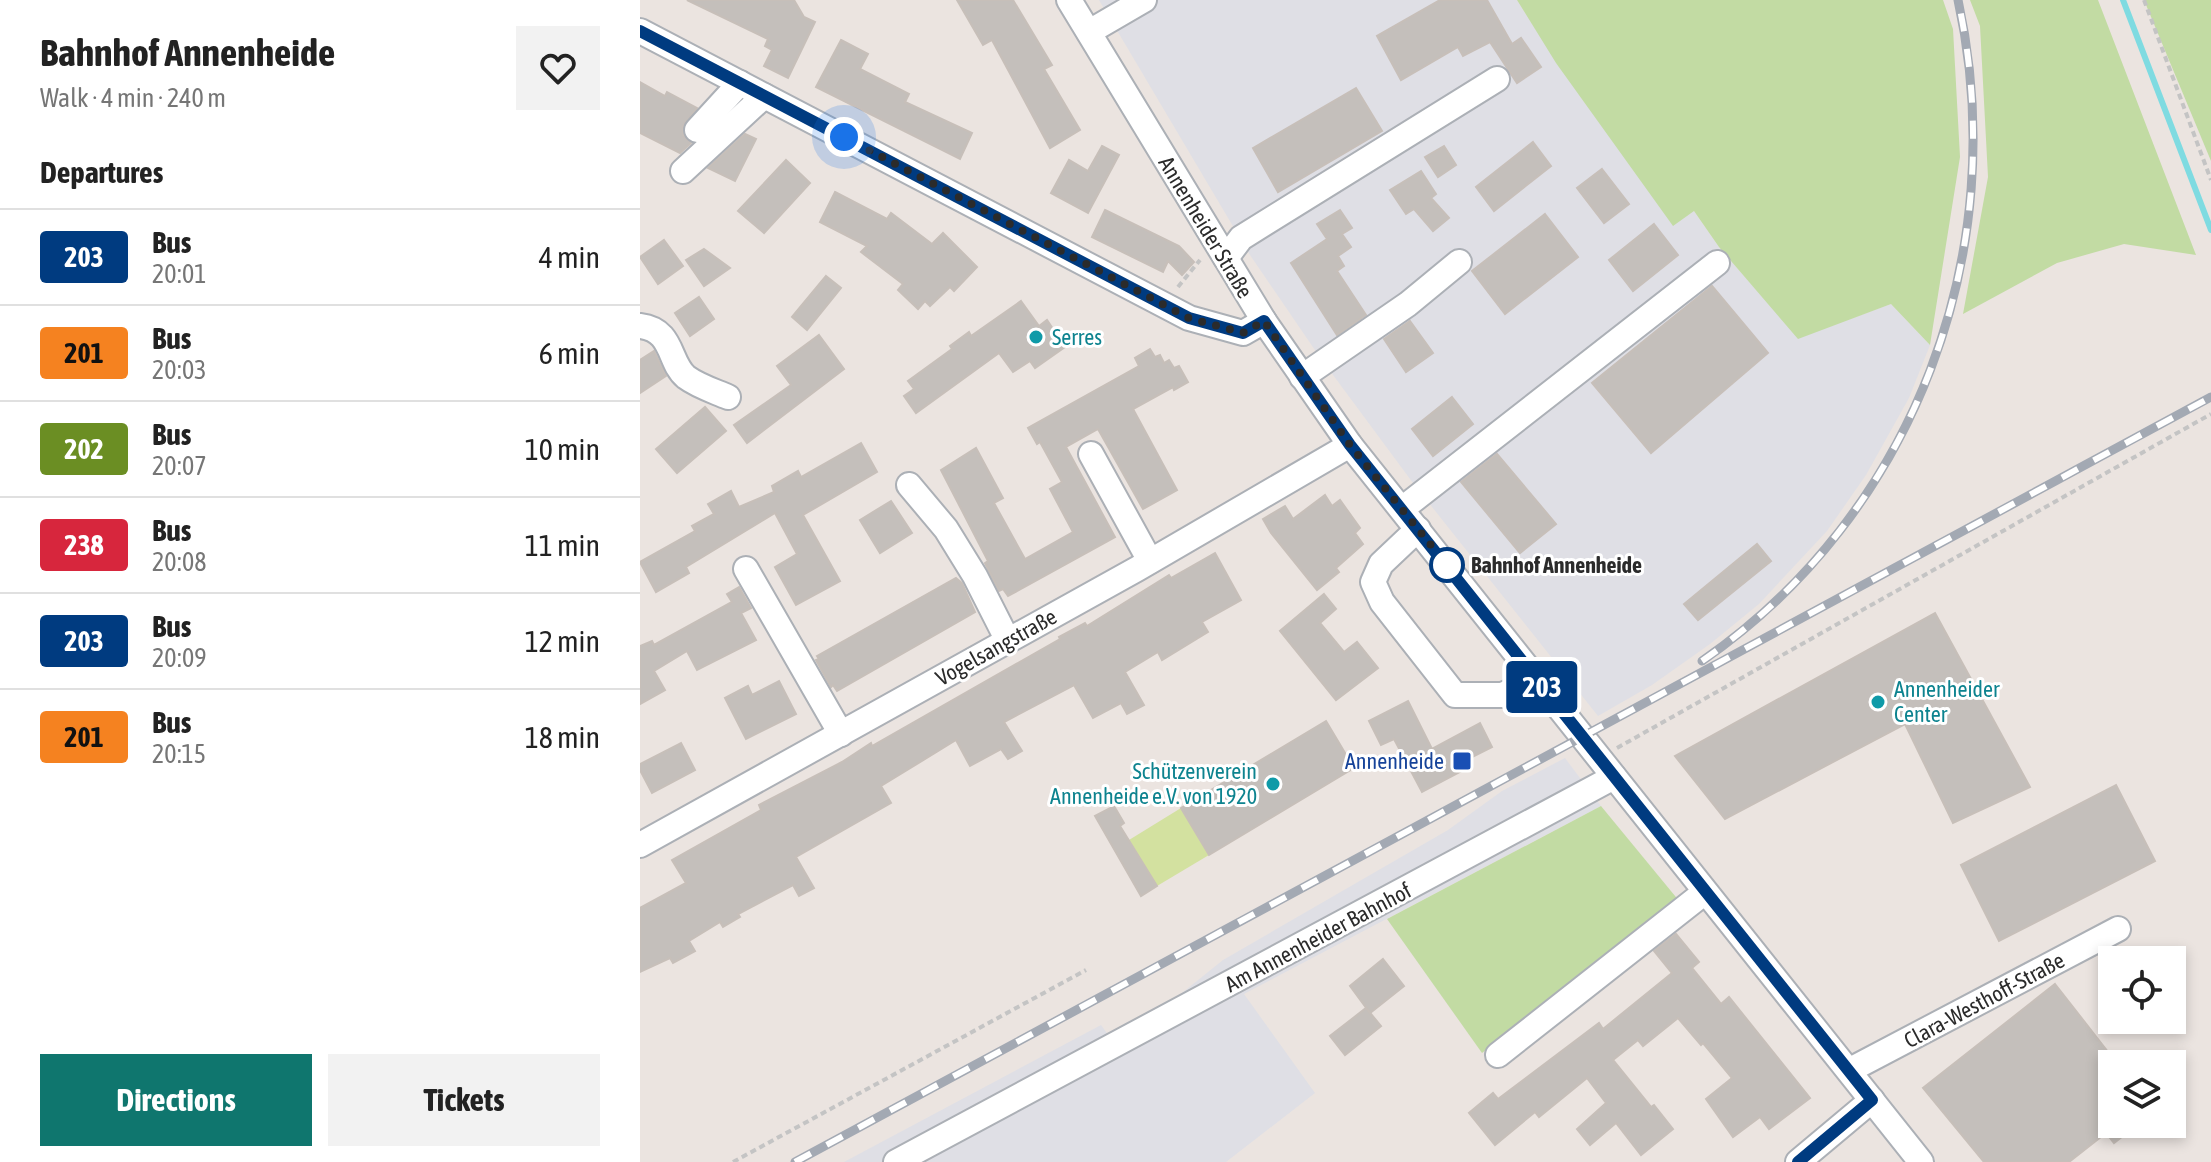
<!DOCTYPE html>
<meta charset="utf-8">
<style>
body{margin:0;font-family:"Asap Condensed",sans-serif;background:#f2f2f2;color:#222;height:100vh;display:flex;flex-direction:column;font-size:30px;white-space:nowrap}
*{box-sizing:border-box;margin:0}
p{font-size:26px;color:#767676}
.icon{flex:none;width:44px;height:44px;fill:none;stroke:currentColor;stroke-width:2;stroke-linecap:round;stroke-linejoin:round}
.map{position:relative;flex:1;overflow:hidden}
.side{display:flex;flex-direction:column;background:#fff;width:640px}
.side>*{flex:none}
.badge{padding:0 16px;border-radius:6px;font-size:28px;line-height:52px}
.fabs{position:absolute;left:1458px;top:946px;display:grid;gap:16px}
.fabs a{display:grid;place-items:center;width:88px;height:88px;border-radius:0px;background:#fff;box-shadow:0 4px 12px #0003;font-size:40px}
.you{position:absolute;width:40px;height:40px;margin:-20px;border:6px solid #fff;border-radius:50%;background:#1a73e8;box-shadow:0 0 0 12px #1a73e833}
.map>.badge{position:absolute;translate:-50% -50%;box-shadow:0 0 0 4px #fff}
h2{padding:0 40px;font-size:30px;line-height:72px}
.round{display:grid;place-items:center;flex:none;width:84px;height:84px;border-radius:0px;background:#f2f2f2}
.overview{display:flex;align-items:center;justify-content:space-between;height:136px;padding:0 40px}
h1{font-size:38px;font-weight:700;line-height:60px}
.button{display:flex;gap:16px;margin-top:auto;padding:16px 40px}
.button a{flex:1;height:92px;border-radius:0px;background:#0f766e;color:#fff;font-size:32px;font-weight:700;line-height:92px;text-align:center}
.button a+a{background:#f2f2f2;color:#222}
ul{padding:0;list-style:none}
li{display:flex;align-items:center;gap:24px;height:96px;padding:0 40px;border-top:2px solid #e0e0e0}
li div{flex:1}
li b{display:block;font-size:30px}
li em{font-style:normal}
li .badge{min-width:88px;font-weight:700;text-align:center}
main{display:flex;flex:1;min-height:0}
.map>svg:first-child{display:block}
.industrial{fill:#dfdfe5}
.green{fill:#c2dba3}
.pitch{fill:#d3e1a0}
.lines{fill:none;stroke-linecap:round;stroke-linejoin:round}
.stream{stroke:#7fdbe1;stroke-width:6}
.building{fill:#c4bfbb;stroke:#c7bfb9;stroke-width:2}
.minor-casing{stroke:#acb0b6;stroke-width:28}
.path{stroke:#c4c4c4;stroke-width:4;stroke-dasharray:6 4;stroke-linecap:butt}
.minor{stroke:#fff;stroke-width:24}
.rail-casing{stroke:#a3a9b3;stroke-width:9}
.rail{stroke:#fff;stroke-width:6;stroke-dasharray:18;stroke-linecap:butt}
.line-casing{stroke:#fff;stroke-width:18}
.line{stroke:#003b80;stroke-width:12}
.walk{stroke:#2b2b2b;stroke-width:8;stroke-dasharray:0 14.4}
.culture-dot{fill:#0f9aa8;stroke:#fff;stroke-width:3}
.stop-dot{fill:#fff;stroke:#003b80;stroke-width:4}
.transit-dot{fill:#1a4fb4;stroke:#fff;stroke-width:3}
.labels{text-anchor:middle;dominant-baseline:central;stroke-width:6;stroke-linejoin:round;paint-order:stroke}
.street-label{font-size:22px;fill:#2b2b2b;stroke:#fff}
.culture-label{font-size:22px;fill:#0d838f;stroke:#fff;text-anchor:start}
.stop-label{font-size:22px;font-weight:bold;fill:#2b2b2b;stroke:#fff;text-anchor:start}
.transit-label{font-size:22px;fill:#164399;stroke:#fff;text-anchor:end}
</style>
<main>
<section class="side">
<div class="overview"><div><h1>Bahnhof Annenheide</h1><p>Walk · 4 min · 240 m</p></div><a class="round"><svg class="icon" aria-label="heart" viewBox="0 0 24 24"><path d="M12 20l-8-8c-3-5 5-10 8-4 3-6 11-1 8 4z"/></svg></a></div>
<h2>Departures</h2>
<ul>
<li><span class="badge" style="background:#003b80;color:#fff">203</span><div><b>Bus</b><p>20:01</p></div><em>4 min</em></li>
<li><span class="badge" style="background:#f58220;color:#111">201</span><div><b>Bus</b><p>20:03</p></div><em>6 min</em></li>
<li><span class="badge" style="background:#6b8e23;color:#fff">202</span><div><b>Bus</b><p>20:07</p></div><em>10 min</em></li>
<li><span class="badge" style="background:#d7263d;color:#fff">238</span><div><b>Bus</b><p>20:08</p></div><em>11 min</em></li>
<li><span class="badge" style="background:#003b80;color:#fff">203</span><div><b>Bus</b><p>20:09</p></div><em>12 min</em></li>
<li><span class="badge" style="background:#f58220;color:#111">201</span><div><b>Bus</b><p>20:15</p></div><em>18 min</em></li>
</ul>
<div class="button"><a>Directions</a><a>Tickets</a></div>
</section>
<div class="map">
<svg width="1571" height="1162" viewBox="0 0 1571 1162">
<rect width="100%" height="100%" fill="#ebe4e0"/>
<g class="industrial">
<path d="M459,0H877L917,63L1033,225L1054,211L1079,247L1158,338L1251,304L1290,345L1269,398L1226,475L1187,531L1119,604L1070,644L1012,685L958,716L773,483L679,356L610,255Z"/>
<path d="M925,758L961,806L604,994L675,1093L586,1162H204L461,1025L469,1036L527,1005L583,960L808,830L862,791Z"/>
</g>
<g class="green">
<path d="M877,0H1303L1313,29L1320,157L1290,345L1251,304L1158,339L1079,247L1054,211L1033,226L916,63Z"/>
<path d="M1330,0H1458L1556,255L1484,244L1417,263L1323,314L1348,177L1340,26Z"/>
<path d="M1504,0H1571V161Z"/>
<path d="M961,806L1040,902L842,1053L747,919Z"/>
</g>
<path class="pitch" d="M541,808L569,855L517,886L489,840Z"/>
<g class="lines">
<path class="stream" d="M1483,0L1571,230"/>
</g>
<g class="building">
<path d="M47,0H154L164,17L175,22L148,78L124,66L132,50L125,46L128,39Z"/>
<path d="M317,0H373L412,65L404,69L440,130L410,148L352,40L343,45Z"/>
<path d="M800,0H847L872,44L881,38L901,67L877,83L850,42L823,56L818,47L761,80L737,36Z"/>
<path d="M201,40L228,54L220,69L269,94L265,102L332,133L320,159L176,87Z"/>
<path d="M0,82L25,96L27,92L57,108L43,126V135L51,143L40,153L0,133Z"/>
<path d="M716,88L742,131L638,192L613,148Z"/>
<path d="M105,134L116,139L95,181L68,168Z"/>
<path d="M893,142L911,166L854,211L836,187Z"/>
<path d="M462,146L479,155L448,213L411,193L429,160L448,171Z"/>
<path d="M804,146L816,165L798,177L785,157Z"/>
<path d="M146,160L170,183L124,233L98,211Z"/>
<path d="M962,169L989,204L964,223L937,188Z"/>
<path d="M781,171L796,194L791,198L809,218L793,231L774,209L766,214L750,190Z"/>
<path d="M195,192L247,219L251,213L292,244L303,233L337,267L314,291L310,287L290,306L285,301L278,309L258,290L263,284L221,252L227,246L180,222Z"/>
<path d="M465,210L539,246L554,262L542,275L528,261L523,272L452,237Z"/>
<path d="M700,210L712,228L702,234L711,247L698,256L704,266L697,271L726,315L697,335L651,263L687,239L677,224Z"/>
<path d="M905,214L938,257L865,314L832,271Z"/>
<path d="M1014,224L1038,255L993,291L969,260Z"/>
<path d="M24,240L43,266L18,284L0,257Z"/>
<path d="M64,249L90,268L64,286L46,260Z"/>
<path d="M186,276L201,288L167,330L152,317Z"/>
<path d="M1072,286L1128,353L1011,453L952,383Z"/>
<path d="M59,297L74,319L50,336L35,313Z"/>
<path d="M381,301L399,326L407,320L425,347L395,368L390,361L373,372L359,353L276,413L264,396L274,389L268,381L312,349L310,346L329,332L331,336Z"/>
<path d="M770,321L793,353L766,372L744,339Z"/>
<path d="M179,335L204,369L107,443L94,425L151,385L137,366Z"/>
<path d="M510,349L515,357L520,355L524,363L529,360L534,368L539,366L548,382L534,390L533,387L493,409L537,490L503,509L458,429L426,447L475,537L368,596L363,589L359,591L345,563L348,561L301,470L336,448L363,498L354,503L385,559L433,532L410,489L422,482L400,442L397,444L388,428L499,366L495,358Z"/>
<path d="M14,351L26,376L0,393V360Z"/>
<path d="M812,397L833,424L793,456L772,429Z"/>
<path d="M65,407L86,431L37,473L16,449Z"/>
<path d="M221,443L237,472L163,515L200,581L156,605L135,567L157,554L135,513L46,567L49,573L16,592L0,562L55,531L52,526L74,514L68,504L91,491L99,507L134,492L132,486L158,471L161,477Z"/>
<path d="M857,454L916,524L880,553L821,482Z"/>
<path d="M685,495L692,506L700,500L720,528L715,533L723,544L696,568L699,572L677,590L631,533L623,519L645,506L653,519Z"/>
<path d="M251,501L272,533L240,553L220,520Z"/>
<path d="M1117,544L1131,561L1058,620L1044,604Z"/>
<path d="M575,553L601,600L562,622L568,632L522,660L518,652L485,672L504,705L487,714L481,703L453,718L434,685L364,722L382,751L368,759L361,749L330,766L316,740L241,786L251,803L156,857L174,888L159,896L153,885L98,914L100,917L83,927L80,922L49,941L55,951L33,963L30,958L0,972V908L46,883L32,860L121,810L119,805L202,762L231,743L232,746L420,639L419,637L445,623L447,626L529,575L531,578Z"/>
<path d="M316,578L322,583L335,612L197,691L193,685L191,687L176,660L179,659L177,656Z"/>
<path d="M99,587L111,608L101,613L116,640L57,670L47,651L14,671L25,690L0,704V646L12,641L14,645L92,602L87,594Z"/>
<path d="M684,594L696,609L680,623L704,652L717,642L738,668L696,700L640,631Z"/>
<path d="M1295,613L1390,787L1313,823L1265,724L1085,819L1035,756Z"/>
<path d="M139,681L156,714L106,739L85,698L108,686L112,695Z"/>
<path d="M768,701L792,749L840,723L852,747L828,759L831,766L782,792L754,739L741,745L729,721Z"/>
<path d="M686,721L714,768L569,855L541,808Z"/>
<path d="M41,743L55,770L12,793L0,770V764Z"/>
<path d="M1476,785L1515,861L1359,941L1321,865Z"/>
<path d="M474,806L484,823L480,826L517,886L501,896L455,816Z"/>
<path d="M1036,934L1059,962L1052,968L1081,1004L1089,997L1170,1098L1129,1129L1120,1117L1093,1137L1066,1099L1092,1078L1063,1043L1061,1045L1038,1018L1003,1046L998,1040L973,1060L1011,1107L1014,1105L1033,1129L1001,1155L976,1123L950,1145L937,1129L966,1103L947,1078L899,1117L895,1112L855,1145L829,1113L853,1093L858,1099L959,1023L963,1029L1032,973L1014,951Z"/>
<path d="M743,959L764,986L730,1013L710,986Z"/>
<path d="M1415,984L1472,1057V1124H1498L1474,1143L1466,1133L1429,1162H1344L1283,1088Z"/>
<path d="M726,1008L741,1026L705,1055L690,1036Z"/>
</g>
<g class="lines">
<g class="minor-casing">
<g id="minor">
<path d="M429,0L624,321L710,445L1281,1162"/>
<path d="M0,31L549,318L603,333L624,321"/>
<path d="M449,32L504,0"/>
<path d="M57,130L100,83"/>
<path d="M43,171L124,96"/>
<path d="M586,258L601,238L857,79"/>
<path d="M0,326C34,330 28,362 46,377C58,386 74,391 88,397"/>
<path d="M662,377L768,304L819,262"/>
<path d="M451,454L510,561"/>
<path d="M269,485L306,529L335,576L368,641"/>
<path d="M762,509L1077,263"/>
<path d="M778,529L741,564L733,582L742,602L815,695H862L897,680"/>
<path d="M106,569L201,734"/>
<path d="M0,845L497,569L710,445"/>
<path d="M858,1055L1065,892"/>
<path d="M1210,1070L1478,929"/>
<path d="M256,1162L974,777"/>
<path d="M1158,1162L1232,1100"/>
</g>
</g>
<g class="path">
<path d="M1504,0L1571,180"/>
<path d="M538,287L560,260"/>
<path d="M977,748L1571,414"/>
<path d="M93,1162L446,970"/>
</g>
<use href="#minor" class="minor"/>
<g class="rail-casing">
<g id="rail">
<path d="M1062,661C1275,514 1373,251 1318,0"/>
<path d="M155,1162L1571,397"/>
</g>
</g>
<use href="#rail" class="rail"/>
</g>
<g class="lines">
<g class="line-casing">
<path id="line" d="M0,31L549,318L603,333L624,321L710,445L1232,1100L1158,1162"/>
</g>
<use href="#line" class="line"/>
<path class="walk" d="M204,137L549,318L603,333L624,321L710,445L807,565"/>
</g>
<g class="culture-dot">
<circle cx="396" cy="337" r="8"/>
<circle cx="1238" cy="702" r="8"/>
<circle cx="633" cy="784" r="8"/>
</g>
<circle class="stop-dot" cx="807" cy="565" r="16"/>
<rect class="transit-dot" x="812" y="751" width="20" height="20" rx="4"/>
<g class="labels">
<g class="street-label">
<text transform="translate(566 227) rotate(59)">Annenheider Straße</text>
<text transform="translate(356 647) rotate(-29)">Vogelsangstraße</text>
<text transform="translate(678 937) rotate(-28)">Am Annenheider Bahnhof</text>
<text transform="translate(1344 1000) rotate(-28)">Clara-Westhoff-Straße</text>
</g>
<g class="culture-label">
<text x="412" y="337">Serres</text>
<text x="1254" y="689">Annenheider<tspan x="1254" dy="25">Center</tspan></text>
<text x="617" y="771" text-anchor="end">Schützenverein<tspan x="617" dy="25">Annenheide e.V. von 1920</tspan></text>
</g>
<g class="stop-label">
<text x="831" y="565">Bahnhof Annenheide</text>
</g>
<g class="transit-label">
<text x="804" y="761">Annenheide</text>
</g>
</g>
</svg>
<div class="fabs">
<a><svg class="icon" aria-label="locate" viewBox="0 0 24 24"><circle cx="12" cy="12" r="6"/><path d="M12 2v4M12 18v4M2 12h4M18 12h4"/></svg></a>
<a><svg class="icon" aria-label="layers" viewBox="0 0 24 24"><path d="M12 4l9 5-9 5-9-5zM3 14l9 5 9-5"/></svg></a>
</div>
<div class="you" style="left:204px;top:137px"></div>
<b class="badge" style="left:902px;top:687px;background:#003b80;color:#fff">203</b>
</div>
</main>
